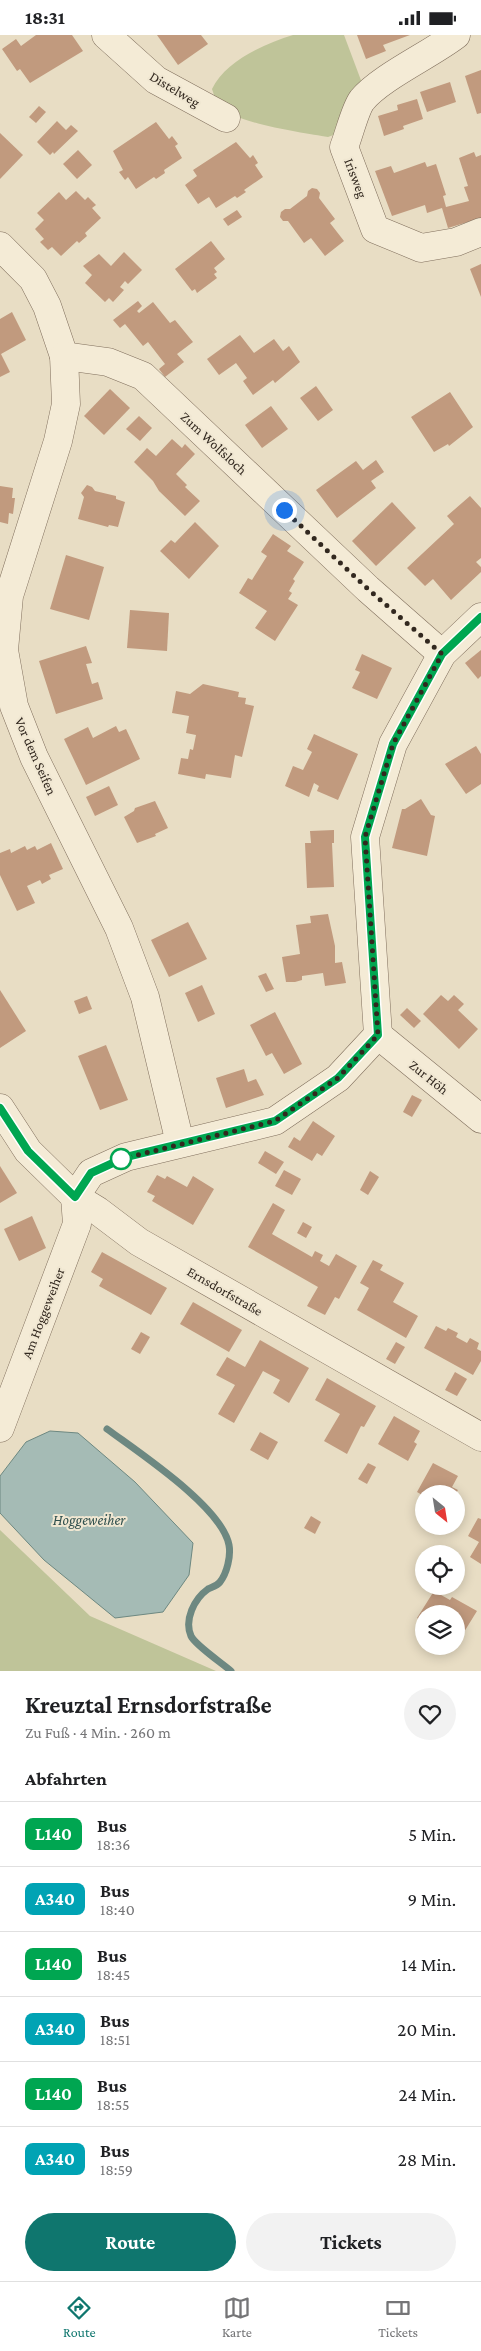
<!DOCTYPE html>
<html lang="de">
<meta charset="utf-8">
<style>
body{margin:0;font-family:"Crimson Pro",serif;background:#f2f2f2;color:#202124;height:100vh;display:flex;flex-direction:column;font-size:19px;white-space:nowrap}
*{box-sizing:border-box;margin:0}
p{font-size:16px;color:#757577}
.icon{flex:none;width:28px;height:28px;fill:none;stroke:currentColor;stroke-width:2;stroke-linecap:round;stroke-linejoin:round}
.map{position:relative;height:1636px;overflow:hidden}
.panel{display:flex;flex-direction:column;background:#fff;flex:1}
.panel>*{flex:none}
.badge{padding:0 10px;border-radius:8px;font-size:18px;line-height:32px}
.needle{width:32px;rotate:150deg}
.fabs{position:absolute;left:415px;top:1450px;display:grid;gap:10px}
.fabs a{display:grid;place-items:center;width:50px;height:50px;border-radius:50%;background:#fff;box-shadow:0 2px 12px #0003;font-size:25px}
.you{position:absolute;width:25px;height:25px;margin:-12px;border:4px solid #fff;border-radius:50%;background:#1a73e8;box-shadow:0 0 0 8px #1a73e833}
.map>.badge{position:absolute;translate:-50% -50%;box-shadow:0 0 0 2px #fff}
h2{padding:0 25px;font-size:19px;line-height:45px}
.round{display:grid;place-items:center;flex:none;width:52px;height:52px;border-radius:26px;background:#f2f2f2}
.head{display:flex;align-items:center;justify-content:space-between;height:85px;padding:0 25px}
h1{font-size:24px;font-weight:700;line-height:38px}
.cta{display:flex;gap:10px;margin-top:auto;padding:10px 25px}
.cta a{flex:1;height:58px;border-radius:30px;background:#0f766e;color:#fff;font-size:20px;font-weight:700;line-height:58px;text-align:center}
.cta a+a{background:#f2f2f2;color:#202124}
ul{padding:0;list-style:none}
li{display:flex;align-items:center;gap:15px;height:65px;padding:0 25px;border-top:1px solid #e0e0e0}
li div{flex:1}
li b{display:block;font-size:19px}
li em{font-style:normal}
li .badge{min-width:55px;font-weight:700;text-align:center}
.status{display:flex;justify-content:space-between;align-items:center;height:35px;padding:0 25px;background:#fff;direction:ltr}
.status svg{height:14px;fill:currentColor}
.menu{display:flex;justify-content:space-around;align-items:center;height:70px;border-top:1px solid #e0e0e0;background:#fff;font-size:14px;color:#757577}
.menu a{display:grid;justify-items:center;gap:2px}
.menu .selected{color:#0f766e}
.map>svg:first-child{display:block}
.green{fill:#bfc499}
.water{fill:#a5bbb5;stroke:#6d8881}
.lines{fill:none;stroke-linecap:round;stroke-linejoin:round}
.stream{stroke:#6d8881;stroke-width:7}
.building{fill:#c19a7e}
.minor-casing{stroke:#806f5d;stroke-width:29}
.minor{stroke:#f4ebd6;stroke-width:28}
.line-casing{stroke:#fff;stroke-width:11}
.line{stroke:#00a651;stroke-width:8}
.walk{stroke:#32281f;stroke-width:5;stroke-dasharray:0 9}
.stop-dot{fill:#fff;stroke:#00a651;stroke-width:2.5}
.labels{text-anchor:middle;dominant-baseline:central;stroke-width:4;stroke-linejoin:round;paint-order:stroke}
.street-label{font-size:14px;fill:#32281f;stroke:#f0e7d2}
.water-label{font-size:15px;font-style:italic;fill:#30504e;stroke:#f0e7d2}
</style>
<div class="status"><b>18:31</b><svg viewBox="0 0 49 12"><path d="M0 12V9h3v3zM5 12V6h3v6zM10 12V3h3v9zM15 12V0h3v12zM26 1h20v11H26zM47 4h2v5h-2z"/></svg></div>
<div class="map">
<svg width="481" height="1636" viewBox="0 0 481 1636">
<rect width="100%" height="100%" fill="#e8ddc4"/>
<g class="green">
<path d="M293,0H344L362,48L336,99L328,102C304,98 231,88 217,69C215,65 214,59 212,54C225,26 264,9 293,0Z"/>
<path d="M0,1495L90,1581L216,1636H0Z"/>
</g>
<path class="water" d="M50,1396L78,1398L135,1447L193,1508L189,1540L163,1577L115,1583L44,1525L0,1478V1441L26,1407Z"/>
<g class="lines">
<path class="stream" d="M107,1394C138,1417 222,1472 229,1510C231,1521 227,1538 220,1547C217,1551 212,1552 208,1554C194,1564 184,1585 191,1601C195,1610 222,1628 231,1636"/>
</g>
<g class="building">
<path d="M36,0H72L83,16L30,48L20,34L17,36L2,14L16,4L21,11Z"/>
<path d="M157,0H201L208,9L178,30Z"/>
<path d="M357,0H410L383,10L386,16L366,24Z"/>
<path d="M481,35V78L477,79L465,41Z"/>
<path d="M450,47L456,67L427,77L420,57Z"/>
<path d="M417,64L423,84L403,91L404,94L384,101L378,81L398,75L397,70Z"/>
<path d="M39,71L46,77L36,88L29,82Z"/>
<path d="M57,86L66,95L71,90L78,96L54,119L53,117L50,120L37,107Z"/>
<path d="M156,87L169,104L172,101L178,109L175,111L182,123L164,135L165,138L156,144L154,142L136,154L128,142L125,145L119,137L123,135L113,116Z"/>
<path d="M0,98L23,120L0,144Z"/>
<path d="M236,107L250,123L253,120L258,128L255,130L263,142L244,155L246,157L237,163L235,161L216,173L209,162L198,169L185,150L197,141L193,135Z"/>
<path d="M78,115L92,130L77,144L63,129Z"/>
<path d="M474,117L476,122L481,120V183L448,193L442,173L427,178L425,170L392,181L375,136L391,131L394,138L425,127L427,132L436,129L446,160L443,161L446,172L469,166L464,152L468,151L459,123Z"/>
<path d="M312,153L317,154L320,158L319,163L335,184L330,188L344,206L325,221L311,203L304,208L288,186H283L280,182L281,177L285,174H290L307,161L308,156Z"/>
<path d="M76,156L85,165L88,162L96,170L92,173L101,183L85,198L87,201L79,208L77,206L61,221L52,212L48,215L40,207L44,204L35,194L44,185L37,178L59,157L66,165Z"/>
<path d="M237,175L242,182L228,191L223,184Z"/>
<path d="M211,206L225,224L214,233L217,237L214,239L217,243L197,258L195,254L192,256L175,234Z"/>
<path d="M124,217L142,235L128,249L125,246L120,252L124,255L113,267L109,263L105,267L85,248L92,240L83,231L99,219L111,231Z"/>
<path d="M481,229V262L470,234Z"/>
<path d="M138,266L142,271L137,276L139,278L153,267L170,288L175,285L193,307L177,319L184,327L165,342L159,334L165,329L148,307L143,311L125,289L120,293L113,285Z"/>
<path d="M12,277L26,305L1,319L10,337L0,342V284Z"/>
<path d="M240,300L254,318L274,304L283,316L289,311L300,327L275,348L273,345L253,360L243,346L247,343L236,328L219,340L207,324Z"/>
<path d="M316,351L333,375L318,386L300,363Z"/>
<path d="M110,354L130,373L104,400L84,381Z"/>
<path d="M450,357L473,392L449,411L448,409L434,417L411,382Z"/>
<path d="M271,371L288,394L262,413L245,390Z"/>
<path d="M139,381L152,393L140,406L126,394Z"/>
<path d="M172,404L182,413L185,409L195,419L176,439L187,450L185,452L200,466L185,481L159,456L153,446L134,427L147,413L156,421Z"/>
<path d="M376,425L384,437L371,446L376,453L337,483L316,455L356,426L363,435Z"/>
<path d="M87,450L92,452L95,456L116,461V464L125,467L118,492L109,490L108,492L78,484L84,462L81,458Z"/>
<path d="M0,451L13,453L12,463H15L13,479L9,478L8,489L0,487Z"/>
<path d="M470,461L481,473V523L476,527L481,532V537L451,565L433,544L425,551L407,533L454,489L447,481Z"/>
<path d="M392,467L416,493L376,531L352,506Z"/>
<path d="M195,487L219,511L189,544L160,516L171,505L175,508Z"/>
<path d="M273,499L291,511L287,516L304,527L293,544L295,546L289,556L292,558L288,564L298,570L275,606L255,593L267,576L239,558L248,543L252,545L267,521L261,517Z"/>
<path d="M66,520L104,532L89,585L50,574Z"/>
<path d="M130,575L169,578L167,616L127,613Z"/>
<path d="M86,611L92,628L86,629L92,649L98,647L103,664L56,679L39,626Z"/>
<path d="M481,615V641L478,644L465,628Z"/>
<path d="M362,619L392,633L377,664L352,653L360,637L355,635Z"/>
<path d="M203,649L239,657L238,662L246,663L245,669L254,671L242,722L235,720L231,743L206,739L205,744L178,739L181,723L188,724L190,714L193,715L196,700L186,698L189,681L172,678L176,656L190,659Z"/>
<path d="M116,691L119,697L126,694L140,724L86,750L64,704L88,692L93,703Z"/>
<path d="M314,699L358,719L338,765L317,756L319,751L314,748L309,762L285,751L293,731L303,735L312,717L307,714Z"/>
<path d="M476,711L481,719V749L466,759L445,729Z"/>
<path d="M109,751L118,770L95,781L86,762Z"/>
<path d="M421,764L431,780L435,781L427,821L392,813L402,774H405Z"/>
<path d="M155,766L168,793L155,799L156,801L137,808L124,782L134,776L135,773Z"/>
<path d="M334,795V808H332L334,852L307,853L305,808H311L310,796Z"/>
<path d="M51,808L63,834L49,840L51,844L42,849L40,845L27,851L35,868L17,876L0,840V818L10,814L11,818L25,811L27,815L35,811L37,815Z"/>
<path d="M328,879L335,911V928L342,927L346,948L325,951L323,938L302,941V945L295,947H286L282,922L300,919L296,890L311,888L310,881Z"/>
<path d="M188,887L207,924L169,942L151,905Z"/>
<path d="M266,938L274,954L266,957L258,941Z"/>
<path d="M202,950L215,979L198,987L185,958Z"/>
<path d="M0,955L26,996L0,1013Z"/>
<path d="M441,960L448,966L454,960L464,969L458,975L478,994L459,1014L423,979Z"/>
<path d="M87,961L92,974L79,979L74,966Z"/>
<path d="M407,973L421,986L414,993L400,980Z"/>
<path d="M275,977L302,1029L284,1039L272,1018L266,1021L250,990Z"/>
<path d="M106,1010L128,1065L100,1075L78,1021Z"/>
<path d="M244,1034L248,1047L256,1044L264,1060L226,1073L216,1043Z"/>
<path d="M412,1060L422,1065L412,1082L403,1077Z"/>
<path d="M313,1086L335,1101L322,1121L317,1118L312,1126L288,1112L294,1102L300,1106Z"/>
<path d="M265,1116L284,1127L276,1139L258,1128Z"/>
<path d="M0,1131L17,1158L0,1168Z"/>
<path d="M284,1135L301,1144L292,1160L275,1151Z"/>
<path d="M370,1136L379,1142L368,1160L360,1155Z"/>
<path d="M157,1140L165,1144L167,1141L187,1152L193,1141L214,1154L193,1190L152,1166L155,1161L147,1157Z"/>
<path d="M273,1168L285,1175L272,1199L312,1222L315,1216L323,1220L320,1226L329,1231L336,1219L357,1231L339,1264L335,1262L325,1280L307,1271L318,1252L248,1212Z"/>
<path d="M32,1181L46,1213L19,1226L4,1194Z"/>
<path d="M303,1187L312,1192L306,1203L297,1198Z"/>
<path d="M102,1217L167,1253L151,1280L99,1251L103,1244L91,1237Z"/>
<path d="M373,1225L383,1230L380,1235L404,1248L393,1267L418,1281L406,1303L357,1275L369,1253L360,1248Z"/>
<path d="M193,1267L242,1295L229,1317L180,1289Z"/>
<path d="M436,1291L446,1296L448,1293L458,1298L456,1302L467,1308L470,1303L479,1308L477,1314L481,1316V1326L473,1340L424,1313Z"/>
<path d="M141,1297L150,1302L140,1319L131,1314Z"/>
<path d="M260,1305L309,1333L289,1368L273,1358L280,1345L263,1336L234,1388L218,1379L235,1350L216,1340L227,1322L245,1332Z"/>
<path d="M396,1307L405,1312L395,1329L386,1324Z"/>
<path d="M455,1337L467,1344L457,1361L445,1355Z"/>
<path d="M327,1343L376,1371L364,1392L361,1391L347,1419L324,1406L340,1379L315,1365Z"/>
<path d="M394,1381L420,1396L414,1407L417,1409L408,1426L378,1409Z"/>
<path d="M260,1397L278,1407L268,1425L250,1415Z"/>
<path d="M368,1428L376,1432L367,1449L358,1444Z"/>
<path d="M433,1428L458,1441L452,1452L458,1455L455,1459H424V1461L417,1457Z"/>
<path d="M311,1481L321,1487L315,1499L304,1493Z"/>
<path d="M478,1483L481,1484V1529L470,1522L479,1507L468,1501Z"/>
<path d="M434,1556L450,1565L452,1562L477,1576L456,1610V1579H424V1587L417,1583Z"/>
</g>
<g class="lines">
<g class="minor-casing">
<g id="minor">
<path d="M106,0L156,45L226,83"/>
<path d="M456,0C430,20 381,42 362,65C355,74 349,100 344,112L375,194L421,213L456,207L481,197"/>
<path d="M0,211L33,244L47,271L64,321L108,327L143,341L368,554L442,619"/>
<path d="M64,321L66,369L58,406L9,561L4,615L14,671L34,722L119,893L145,962L180,1108"/>
<path d="M378,1000L481,1084"/>
<path d="M0,1073L28,1116L75,1162L98,1176L139,1207L481,1402"/>
<path d="M75,1162L91,1138L126,1122L275,1086L338,1043L378,1000L365,802L393,709L442,619L481,582"/>
<path d="M0,1393L77,1189L75,1162"/>
</g>
</g>
<use href="#minor" class="minor"/>
</g>
<g class="lines">
<g class="line-casing">
<path id="line" d="M0,1073L28,1116L75,1162L91,1138L126,1122L275,1086L338,1043L378,1000L365,802L393,709L442,619L481,582"/>
</g>
<use href="#line" class="line"/>
<path class="walk" d="M121,1124L275,1086L338,1043L378,1000L365,802L393,709L442,619L368,554L284,475"/>
</g>
<circle class="stop-dot" cx="121" cy="1124" r="10"/>
<g class="labels">
<g class="street-label">
<text transform="translate(175 54) rotate(31)">Distelweg</text>
<text transform="translate(356 143) rotate(69)">Irisweg</text>
<text transform="translate(214 408) rotate(43)">Zum Wolfsloch</text>
<text transform="translate(36 721) rotate(66)">Vor dem Seifen</text>
<text transform="translate(429 1042) rotate(39)">Zur Höh</text>
<text transform="translate(225 1256) rotate(30)">Ernsdorfstraße</text>
<text transform="translate(43 1278) rotate(-69)">Am Hoggeweiher</text>
</g>
<g class="water-label">
<text x="89" y="1485">Hoggeweiher</text>
</g>
</g>
</svg>
<div class="fabs">
<a><svg class="needle" viewBox="-14 -14 28 28"><path d="M0-13l5 13h-10z" fill="#e53935"/><path d="M0 13l5-13h-10z" fill="#757577"/></svg></a>
<a><svg class="icon" aria-label="locate" viewBox="0 0 24 24"><circle cx="12" cy="12" r="6"/><path d="M12 2v4M12 18v4M2 12h4M18 12h4"/></svg></a>
<a><svg class="icon" aria-label="layers" viewBox="0 0 24 24"><path d="M12 4l9 5-9 5-9-5zM3 14l9 5 9-5"/></svg></a>
</div>
<div class="you" style="left:284px;top:475px"></div>
</div>
<section class="panel">
<div class="head"><div><h1>Kreuztal Ernsdorfstraße</h1><p>Zu Fuß · 4 Min. · 260 m</p></div><a class="round"><svg class="icon" aria-label="heart" viewBox="0 0 24 24"><path d="M12 20l-8-8c-3-5 5-10 8-4 3-6 11-1 8 4z"/></svg></a></div>
<h2>Abfahrten</h2>
<ul>
<li><span class="badge" style="background:#00a651;color:#fff">L140</span><div><b>Bus</b><p>18:36</p></div><em>5 Min.</em></li>
<li><span class="badge" style="background:#00a3b4;color:#fff">A340</span><div><b>Bus</b><p>18:40</p></div><em>9 Min.</em></li>
<li><span class="badge" style="background:#00a651;color:#fff">L140</span><div><b>Bus</b><p>18:45</p></div><em>14 Min.</em></li>
<li><span class="badge" style="background:#00a3b4;color:#fff">A340</span><div><b>Bus</b><p>18:51</p></div><em>20 Min.</em></li>
<li><span class="badge" style="background:#00a651;color:#fff">L140</span><div><b>Bus</b><p>18:55</p></div><em>24 Min.</em></li>
<li><span class="badge" style="background:#00a3b4;color:#fff">A340</span><div><b>Bus</b><p>18:59</p></div><em>28 Min.</em></li>
</ul>
<div class="cta"><a>Route</a><a>Tickets</a></div>
</section>
<nav class="menu">
<a class="selected"><svg class="icon" aria-label="directions" viewBox="0 0 24 24"><path d="M12 3l9 9-9 9-9-9zM9 14v-3h6M13 9l2 2-2 2"/></svg>Route</a>
<a><svg class="icon" aria-label="map" viewBox="0 0 24 24"><path d="M3 6l6-2 6 2 6-2v14l-6 2-6-2-6 2zM9 4v14M15 6v14"/></svg>Karte</a>
<a><svg class="icon" aria-label="tickets" viewBox="0 0 24 24"><path d="M3 7h18v10H3zM15 7v10"/></svg>Tickets</a>
</nav>
